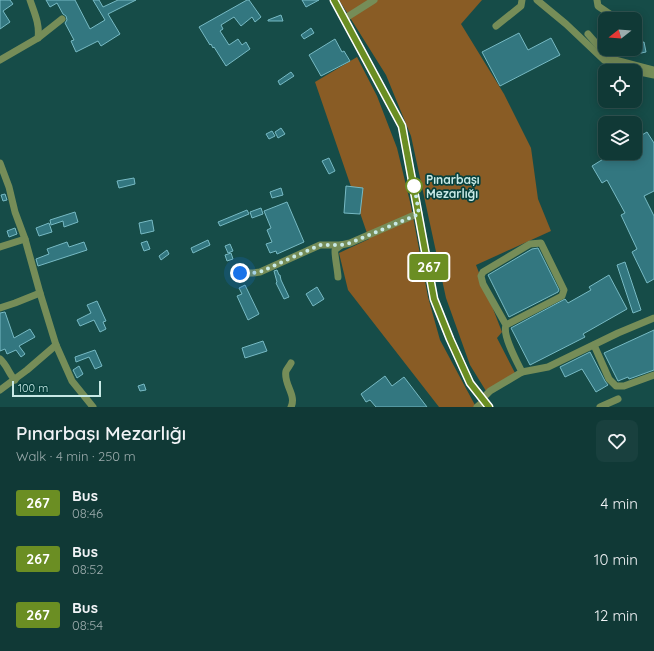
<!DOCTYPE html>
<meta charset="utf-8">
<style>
body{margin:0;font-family:Quicksand,sans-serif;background:#19403e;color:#f1f3f6;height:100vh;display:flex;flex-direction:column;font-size:15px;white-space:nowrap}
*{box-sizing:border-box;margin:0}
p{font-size:13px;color:#9cacad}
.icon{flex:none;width:22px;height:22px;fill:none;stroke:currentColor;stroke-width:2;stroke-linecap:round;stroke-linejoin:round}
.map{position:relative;height:407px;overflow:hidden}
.details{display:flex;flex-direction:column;background:#103936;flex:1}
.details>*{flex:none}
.badge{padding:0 8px;border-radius:3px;font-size:14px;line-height:26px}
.needle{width:26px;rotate:253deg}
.controls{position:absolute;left:598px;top:12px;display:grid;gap:8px}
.controls a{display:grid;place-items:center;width:44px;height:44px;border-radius:8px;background:#103936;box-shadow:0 2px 10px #0003,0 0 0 1px #305351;font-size:20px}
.scale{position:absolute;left:12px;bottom:10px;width:89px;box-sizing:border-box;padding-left:4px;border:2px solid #c8e9e6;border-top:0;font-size:11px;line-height:14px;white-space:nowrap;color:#c8e9e6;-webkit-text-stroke:3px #07413d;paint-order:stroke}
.you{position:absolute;width:20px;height:20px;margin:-10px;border:3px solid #fff;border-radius:50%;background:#1a73e8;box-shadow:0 0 0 6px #1a73e833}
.map>.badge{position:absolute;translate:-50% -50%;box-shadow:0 0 0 2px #fff}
.round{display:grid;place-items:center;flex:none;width:42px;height:42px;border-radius:8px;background:#19403e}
.overview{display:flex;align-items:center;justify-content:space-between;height:68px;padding:0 16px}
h1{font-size:19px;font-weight:600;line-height:30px}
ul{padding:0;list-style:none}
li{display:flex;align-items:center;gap:12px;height:56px;padding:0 16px}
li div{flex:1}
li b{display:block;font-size:15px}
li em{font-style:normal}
li .badge{min-width:44px;font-weight:700;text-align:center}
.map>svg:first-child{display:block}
.green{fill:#895c25}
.building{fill:#337780;stroke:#77bac4}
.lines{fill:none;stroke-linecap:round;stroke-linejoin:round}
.street{stroke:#768d58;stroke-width:7}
.secondary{stroke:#92b661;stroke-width:8}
.line-casing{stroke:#fff;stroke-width:9}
.line{stroke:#6b8e23;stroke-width:6}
.walk{stroke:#c8e9e6;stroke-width:4;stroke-dasharray:0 7.2}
.stop-dot{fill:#fff;stroke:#6b8e23;stroke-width:2}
.labels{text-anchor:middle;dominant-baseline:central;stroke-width:3.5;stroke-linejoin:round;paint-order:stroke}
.stop-label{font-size:12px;font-weight:bold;fill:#c8e9e6;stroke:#07413d;text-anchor:start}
</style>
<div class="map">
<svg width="654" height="407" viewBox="0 0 654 407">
<rect width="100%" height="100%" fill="#164c48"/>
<g class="green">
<path d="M339,0H482L461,24L504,94L531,148L538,199L551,231L476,265L502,332L497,338L515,373L486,391L470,365L446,298L411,136L386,75Z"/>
<path d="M357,57L377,96L397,148L411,206L428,297L440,340L476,407H439L348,290L339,253L369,239L315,82Z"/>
</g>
<g class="building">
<path d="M0,0H10L13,4L3,11L10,22L0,29Z"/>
<path d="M46,0H75L90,29L105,20L93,0H99L103,7L118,0H136L108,14L120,34L101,46L98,41L76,52L71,41L74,40L65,23L67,20L66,16L63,14L57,3L50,7Z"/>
<path d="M247,0H249L261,17L255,22L252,17L241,26L234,17L221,25L223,29L220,31L229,45L238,39L242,45L246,42L250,49L226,66L214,47L213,48L211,44L210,45L199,27Z"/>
<path d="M302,0H319L306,7Z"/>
<path d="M281,15L283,21H268V20Z"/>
<path d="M311,28L314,33L304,39L301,35Z"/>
<path d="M519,33L528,50L551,38L560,55L500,86L482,52Z"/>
<path d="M335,39L342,52L344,51L350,61L321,76L309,55Z"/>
<path d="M644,42L646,52L632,55L631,49H635V44Z"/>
<path d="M291,72L294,76L280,85L278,81Z"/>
<path d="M281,128L285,134L278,138L275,132Z"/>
<path d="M272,131L275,136L269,139L266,134Z"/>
<path d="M647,132L654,143V191L644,196L654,216V279L647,283L632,252L637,249L621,215L625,213L607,180L602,183L592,166L613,153H635V139Z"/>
<path d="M329,158L335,171L329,174L322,161Z"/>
<path d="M134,178L135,184L119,188L117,181Z"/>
<path d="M346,186L363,188L360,214L344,213Z"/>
<path d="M281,188L283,195L272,198L270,192Z"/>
<path d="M5,194L7,200L3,201L1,195Z"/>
<path d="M287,202L304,242L277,254L276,251L270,253L266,244L272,242L267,230L271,228L264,211Z"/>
<path d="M261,208L263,214L252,218L250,212Z"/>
<path d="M247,210L249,214L220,226L218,222Z"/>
<path d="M75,212L78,222L64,227L63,221L51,225L50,220Z"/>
<path d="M152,220L154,231L141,234L139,223Z"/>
<path d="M49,223L52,232L39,236L36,228Z"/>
<path d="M15,228L17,234L9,237L7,231Z"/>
<path d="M208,240L210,245L193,253L191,248Z"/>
<path d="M147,241L150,249L144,251L141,243Z"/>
<path d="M67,242L69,247L84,242L87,250L38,266L36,259L49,254L47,249Z"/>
<path d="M230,244L233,251L228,253L225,246Z"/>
<path d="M538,248L559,290L558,292L509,317L488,275L532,249Z"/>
<path d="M167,250L169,254L161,260L159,256Z"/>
<path d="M231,253L233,259L227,261L225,255Z"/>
<path d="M625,262L641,310L633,313L617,265Z"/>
<path d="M277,270L279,275H280L281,280L289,297L284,299L276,283L277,282L274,271Z"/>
<path d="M609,275L627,309L583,334L585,337L530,365L511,328L565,299L568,303L591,290L589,287Z"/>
<path d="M245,285L259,314L248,320L237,296L242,294L239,288Z"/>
<path d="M317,287L324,299L313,306L306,294Z"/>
<path d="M97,301L106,321L103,322L106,329L100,332L94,320L80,326L77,320L91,313L87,305Z"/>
<path d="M5,312L14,338L30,329L35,337L19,346L25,354L21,357L16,350L7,354L5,349L0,351V313Z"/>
<path d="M654,330V370L629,379L628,377L618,381L604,353Z"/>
<path d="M263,341L267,351L245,358L242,348Z"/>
<path d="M95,350L102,366L95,369L89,357L76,362L75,357Z"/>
<path d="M590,352L605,381L608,385L596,392L582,369L565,377L560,367Z"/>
<path d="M79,366L83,374L77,378L73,370Z"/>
<path d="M385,376L392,386L404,377L427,407H376L370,400L366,402L361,394Z"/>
<path d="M144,384L146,390L140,391L138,386Z"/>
</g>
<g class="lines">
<g class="street">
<path d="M30,0C34,12 40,24 38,38"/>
<path d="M537,0L566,24L604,60L623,69L635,71"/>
<path d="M597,0L598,6L617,19"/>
<path d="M344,19L374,0"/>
<path d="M496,26L521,6L522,0"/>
<path d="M635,32L637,33"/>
<path d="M588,34L602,50L615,60L654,70"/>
<path d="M0,60L38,38L62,19"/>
<path d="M635,71L654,75"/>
<path d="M0,163L9,187L15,212L25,239L40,293L56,345L72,381L93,407"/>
<path d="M0,247L25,239"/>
<path d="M240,273H253L260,272L320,245H341L350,243L419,213"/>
<path d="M338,277C338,272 334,252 335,250C337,248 339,247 341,245"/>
<path d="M0,308L15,303L40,293"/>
<path d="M506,325L562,296L564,290L541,243L530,244L483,272L481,276L483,284L506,325C502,335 517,362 522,372"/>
<path d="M594,345L609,379L616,386H624L654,375"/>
<path d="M0,359C7,365 9,374 15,380"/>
<path d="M0,390L27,370L56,345"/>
<path d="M482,399L490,391L522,372L548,367L618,333L654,318"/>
<path d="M291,407C297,395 283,384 286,371C287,369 290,365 291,363"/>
<path d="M477,407L484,401"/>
<path d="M600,407L618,399"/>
</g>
<path class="secondary" d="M334,0L402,126L434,299L450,339L470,383L489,407"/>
</g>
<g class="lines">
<g class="line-casing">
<path id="line" d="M334,0L402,126L434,299L450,339L470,383L489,407"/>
</g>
<use href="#line" class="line"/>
<path class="walk" d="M240,273H252L260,272L320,245H341L350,243L419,214L414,184V186"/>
</g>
<circle class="stop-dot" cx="414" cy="186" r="8"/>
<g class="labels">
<g class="stop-label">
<text x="426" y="179">Pınarbaşı<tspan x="426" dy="14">Mezarlığı</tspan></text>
</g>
</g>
</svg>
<div class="controls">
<a><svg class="needle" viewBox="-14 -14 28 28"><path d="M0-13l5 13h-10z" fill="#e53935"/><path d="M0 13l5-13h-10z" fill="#9cacad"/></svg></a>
<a><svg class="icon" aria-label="locate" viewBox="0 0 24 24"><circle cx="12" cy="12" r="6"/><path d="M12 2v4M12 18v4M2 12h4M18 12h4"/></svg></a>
<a><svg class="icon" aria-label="layers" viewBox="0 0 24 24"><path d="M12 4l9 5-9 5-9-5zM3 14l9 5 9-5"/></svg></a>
</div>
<div class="scale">100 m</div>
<div class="you" style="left:240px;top:273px"></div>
<b class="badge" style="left:429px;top:267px;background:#6b8e23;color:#fff">267</b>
</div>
<section class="details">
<div class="overview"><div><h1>Pınarbaşı Mezarlığı</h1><p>Walk · 4 min · 250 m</p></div><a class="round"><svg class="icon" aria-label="heart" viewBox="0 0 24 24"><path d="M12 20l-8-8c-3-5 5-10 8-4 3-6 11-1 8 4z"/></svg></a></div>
<ul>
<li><span class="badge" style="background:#6b8e23;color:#fff">267</span><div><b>Bus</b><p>08:46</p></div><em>4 min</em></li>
<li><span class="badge" style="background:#6b8e23;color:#fff">267</span><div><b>Bus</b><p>08:52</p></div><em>10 min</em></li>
<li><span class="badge" style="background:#6b8e23;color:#fff">267</span><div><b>Bus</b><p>08:54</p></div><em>12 min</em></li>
</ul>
</section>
